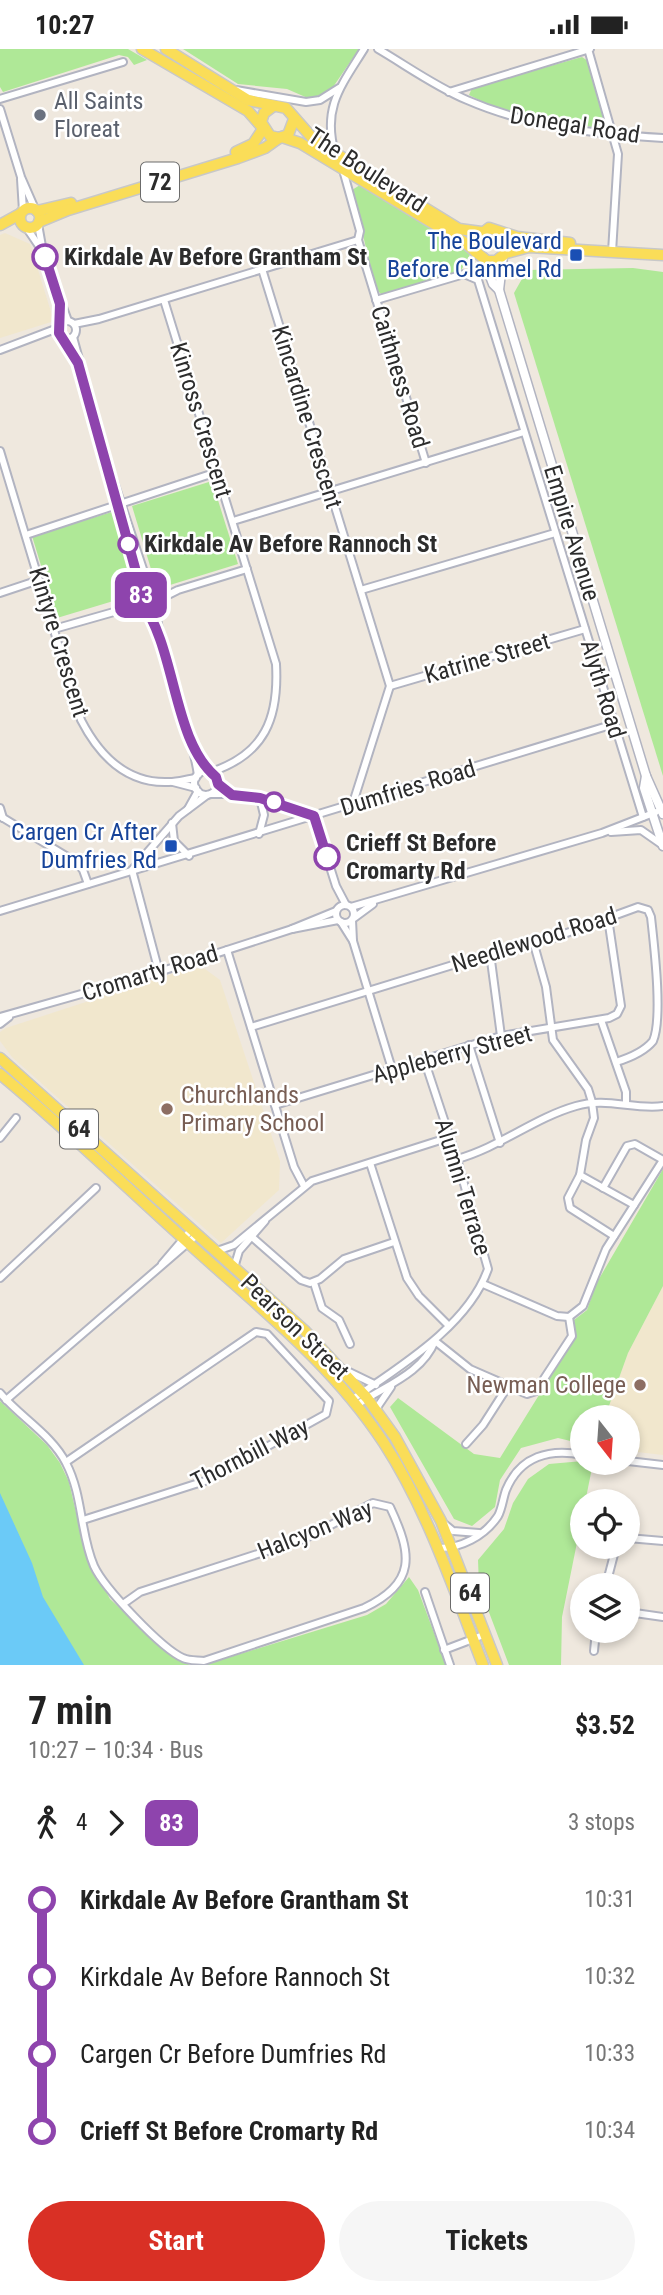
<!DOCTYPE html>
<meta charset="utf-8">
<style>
body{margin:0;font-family:"Roboto Condensed",sans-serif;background:#f6f6f6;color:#222;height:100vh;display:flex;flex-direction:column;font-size:26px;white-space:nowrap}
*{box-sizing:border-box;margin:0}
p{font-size:23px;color:#767676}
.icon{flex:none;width:38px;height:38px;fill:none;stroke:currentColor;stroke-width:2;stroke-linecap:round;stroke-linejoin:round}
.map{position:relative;height:1616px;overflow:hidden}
.drawer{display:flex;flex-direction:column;background:#fff;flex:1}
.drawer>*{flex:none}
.badge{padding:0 14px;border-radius:10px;font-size:24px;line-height:46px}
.needle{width:46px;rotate:163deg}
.tools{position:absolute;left:570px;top:1356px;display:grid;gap:14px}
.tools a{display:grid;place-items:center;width:70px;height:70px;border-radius:50%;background:#fff;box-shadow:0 4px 10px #0003;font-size:35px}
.map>.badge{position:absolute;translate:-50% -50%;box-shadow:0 0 0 4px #fff}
.legs{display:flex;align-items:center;gap:10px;height:77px;padding:0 28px;font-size:23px}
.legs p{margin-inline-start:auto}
.headline{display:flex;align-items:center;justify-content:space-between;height:119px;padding:0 28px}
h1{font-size:38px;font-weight:700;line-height:52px}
.action{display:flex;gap:14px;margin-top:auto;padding:14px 28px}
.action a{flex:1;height:80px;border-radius:42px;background:#d93025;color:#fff;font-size:28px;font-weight:700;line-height:80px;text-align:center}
.action a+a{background:#f6f6f6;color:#222}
ul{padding:0 28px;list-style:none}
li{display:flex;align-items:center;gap:24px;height:77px;font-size:26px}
li i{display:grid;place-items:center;width:10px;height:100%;margin:0 9px;background:currentColor}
li i::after{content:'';width:18px;height:18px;margin:-9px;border:5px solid;border-radius:50%;background:#fff}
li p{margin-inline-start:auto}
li:first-child i{background:linear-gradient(#0000 50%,currentColor 0)}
li:last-child i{background:linear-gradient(currentColor 50%,#0000 0)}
.status{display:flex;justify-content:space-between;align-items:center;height:49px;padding:0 35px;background:#fff;direction:ltr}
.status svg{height:19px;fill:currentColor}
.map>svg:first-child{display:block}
.education{fill:#f1e7cd}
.green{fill:#afe897}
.water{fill:#6bcaf7}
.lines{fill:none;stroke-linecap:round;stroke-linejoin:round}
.minor-casing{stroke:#b2b4c1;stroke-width:10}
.secondary-casing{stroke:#b2b4c1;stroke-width:11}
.primary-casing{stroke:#c8c8c8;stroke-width:13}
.minor{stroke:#fff;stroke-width:6}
.secondary{stroke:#fff;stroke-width:8}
.primary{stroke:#fadd58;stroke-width:10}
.line-1-casing{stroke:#fff;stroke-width:16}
.line-1{stroke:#8e44ad;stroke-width:10}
.worship-dot{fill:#6b7280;stroke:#fff;stroke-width:2.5}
.transit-dot{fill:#1a4fb4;stroke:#fff;stroke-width:2.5}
.stop-1-dot{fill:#fff;stroke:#8e44ad;stroke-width:3.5}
.education-dot{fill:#8d6e63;stroke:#fff;stroke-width:2.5}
.labels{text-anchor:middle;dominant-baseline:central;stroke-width:5;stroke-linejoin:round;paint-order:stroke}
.shield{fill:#fff;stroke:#6b6b6b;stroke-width:2}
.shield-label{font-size:23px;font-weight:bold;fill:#2c2c2c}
.worship-label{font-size:24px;fill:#5b616d;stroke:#fff;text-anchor:start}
.street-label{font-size:24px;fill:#2c2c2c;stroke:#fff}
.transit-label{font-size:24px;fill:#164399;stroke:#fff;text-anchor:end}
.stop-label{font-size:24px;font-weight:bold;fill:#2c2c2c;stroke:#fff;text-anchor:start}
.education-label{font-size:24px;fill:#785e54;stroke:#fff;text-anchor:start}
</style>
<div class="status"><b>10:27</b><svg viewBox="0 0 49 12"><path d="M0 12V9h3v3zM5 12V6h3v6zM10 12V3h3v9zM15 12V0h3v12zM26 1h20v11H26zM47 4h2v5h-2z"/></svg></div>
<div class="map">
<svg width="663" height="1616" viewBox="0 0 663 1616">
<rect width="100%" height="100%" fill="#efe8de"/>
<g class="education">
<path d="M5,184L30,195L52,266L51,273L0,289V186Z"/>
<path d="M190,919L205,920L220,931L280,1112L279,1141L221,1194L12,1008L0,992V983L6,979Z"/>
<path d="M663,1237V1406L628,1402V1368H605L628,1304Z"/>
</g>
<g class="green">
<path d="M0,0H128L147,11L134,16L128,8L119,6L3,43L0,38Z"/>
<path d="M183,0H359L331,41L310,50L287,40L238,35Z"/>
<path d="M582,8L588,12L606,72L601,80L493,58L469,46L472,39Z"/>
<path d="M360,136L471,204L460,223L381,245L376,240L352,141Z"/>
<path d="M633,219L663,223V727L514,244L527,221Z"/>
<path d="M212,432L238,515L157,540L132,457Z"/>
<path d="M112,463L133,538L130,547L57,569L32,487Z"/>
<path d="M663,1120V1237L628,1304L605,1368H583V1395L558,1389L521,1399L500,1431L495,1458L472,1477L454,1470L390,1358L398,1349L474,1405L500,1409L575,1288L574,1271L587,1261L596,1235Z"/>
<path d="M0,1352L47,1396L60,1414L69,1433L85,1502L110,1550L170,1606L190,1616H0Z"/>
<path d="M583,1412L593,1414L562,1568L561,1616H509L479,1537L478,1511L504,1480L513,1454L528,1430L549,1415Z"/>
<path d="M409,1528L418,1541L446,1616H204L367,1566L386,1555Z"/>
</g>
<path class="water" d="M0,1444L32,1514L43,1548L84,1616H0Z"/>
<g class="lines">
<g class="minor-casing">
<g id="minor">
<path d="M378,0C407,17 436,38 467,51C529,78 596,85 663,89"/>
<path d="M588,0L618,105L612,203"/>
<path d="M236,41L306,53L320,51L339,39"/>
<path d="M449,43L590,0"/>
<path d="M0,50L123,13"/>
<path d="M0,60L21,128L35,160"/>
<path d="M335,104C322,59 341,37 364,0"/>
<path d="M343,121L360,182L358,191L426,414"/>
<path d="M21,130L23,162"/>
<path d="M38,175L43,203L68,272"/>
<path d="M26,178L43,203"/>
<path d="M262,220L390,637L352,757"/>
<path d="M164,251L276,615C279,669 265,705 211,723"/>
<path d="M376,251L464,225L478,231L643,768"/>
<circle cx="67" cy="281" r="9"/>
<path d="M74,275L99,270L358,191"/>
<path d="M73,288L105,406L150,541"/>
<path d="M64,289L75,309"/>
<path d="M0,301L58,279"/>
<path d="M0,402L81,671C99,706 126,735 169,733C178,733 187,730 196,729"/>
<path d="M106,408L142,544"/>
<path d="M233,472L524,383"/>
<path d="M26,486L217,423"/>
<path d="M361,541L555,484"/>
<circle cx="149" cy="550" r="9"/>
<path d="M0,544L39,531"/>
<path d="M158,551L178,541L247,520"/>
<path d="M155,556C162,614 189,668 198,726"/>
<path d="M54,580L142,555"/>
<path d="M390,637L585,580"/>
<path d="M197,704L209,723"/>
<circle cx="206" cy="734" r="12"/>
<path d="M173,733L196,739"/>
<path d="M211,745H244L314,767"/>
<path d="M0,759L3,769"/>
<path d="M188,760L198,742"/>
<path d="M0,767L76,813L83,821L88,835"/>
<path d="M314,767L336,837L346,856"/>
<path d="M172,774L174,792L189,807"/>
<path d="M611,783L641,781L661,795"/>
<path d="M259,785L264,766L260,749"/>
<circle cx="345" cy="865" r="9"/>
<path d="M351,858L602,784L656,763"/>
<path d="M0,862L614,675"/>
<path d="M354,869L373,855"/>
<path d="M352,871L353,892L392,1020"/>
<path d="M341,873L353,892"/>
<path d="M292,880L338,871"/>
<path d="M533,892L546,938L553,991L588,1040L592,1053L594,1069L586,1091L580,1126L568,1149L570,1159L614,1187"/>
<path d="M227,901L294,1118L304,1137"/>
<path d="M490,904L501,987"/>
<path d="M159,923L132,821L179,767L207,746"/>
<path d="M0,968L159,923L292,880L336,862"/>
<path d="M601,971L626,1043V1054"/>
<path d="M0,975L9,968"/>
<path d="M251,978L521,895L553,889L638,858L648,861L651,868C654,896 663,969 653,992C644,1003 629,1009 616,1013"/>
<path d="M469,996L500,1094"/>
<path d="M275,1056L501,987L609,969L617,965L621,957L608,869"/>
<path d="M0,1089L16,1069"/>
<path d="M457,1110C500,1098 534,1069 576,1057C606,1048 634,1061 663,1057"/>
<path d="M370,1114L407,1229L419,1247L448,1276"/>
<path d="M580,1126L634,1156"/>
<path d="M603,1139L627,1097L635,1095L663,1111"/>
<path d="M252,1188L301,1231L310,1234L320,1230L344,1210L394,1193"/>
<path d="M217,1202L234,1196L312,1132L450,1088"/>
<path d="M162,1215L191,1181"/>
<path d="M234,1219L239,1202L265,1172"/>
<path d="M0,1229L96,1139"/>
<path d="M314,1234L322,1259L339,1271L350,1295"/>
<path d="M483,1235L557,1267L569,1268L583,1257L606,1200L663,1111"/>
<path d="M435,1292L470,1320L527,1345L536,1342L572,1287L569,1268"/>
<path d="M343,1320L376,1336"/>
<path d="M0,1344C20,1368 52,1386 66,1414C83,1446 80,1485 94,1517C104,1539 162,1600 183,1609C189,1612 198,1611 204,1612L364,1559C417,1534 412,1505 390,1458L373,1454L304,1490L140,1543L123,1555"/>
<path d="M353,1350C399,1318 468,1277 488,1220L457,1110L424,1010"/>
<path d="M6,1351L197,1186"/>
<path d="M357,1356C384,1337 422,1325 435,1292"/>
<path d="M376,1360L391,1338"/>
<path d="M466,1395L483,1376L508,1337"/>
<path d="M628,1412L663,1416"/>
<path d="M66,1413L256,1283L267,1285L329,1352L326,1365L205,1432L83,1471"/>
<path d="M442,1473L453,1482L479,1484"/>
<path d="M628,1489L663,1492"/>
<path d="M437,1499C460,1500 485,1487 498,1467C502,1460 503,1449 506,1441C520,1407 550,1399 583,1406"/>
<path d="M606,1536L616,1498"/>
<path d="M425,1543L450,1616"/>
<path d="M628,1563L663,1568"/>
<path d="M444,1601L486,1585"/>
<path d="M594,1602L596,1582"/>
</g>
</g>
<g class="secondary-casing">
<g id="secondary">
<path d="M503,207L499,241L646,727L663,765"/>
<path d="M484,211L493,235L499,241"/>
<path d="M646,727L644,739L663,797"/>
</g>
</g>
<g class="primary-casing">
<g id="primary">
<path d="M142,0L248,62L262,78"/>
<path d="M166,0L248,51L286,59L314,91L459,180L481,183"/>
<path d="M272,58L264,64L261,73L270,87L279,89L288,86L294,70"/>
<path d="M282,88L300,94L464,193L487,212H496L506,204L529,198L663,206"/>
<path d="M236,103L253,95L263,80"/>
<circle cx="30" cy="169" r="10"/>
<path d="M37,162L71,154"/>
<path d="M39,173L68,161L238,109L265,99L279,89"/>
<path d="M0,176L20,165"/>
<path d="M476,203L475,190L489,179L517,188L570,194"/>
<path d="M0,1009L304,1281L367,1349L395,1388L441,1472L497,1616"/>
<path d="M0,1025C64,1078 124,1136 185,1191C255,1255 331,1313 384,1394C428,1462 454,1541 483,1616"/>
</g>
</g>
<use href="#minor" class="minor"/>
<use href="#secondary" class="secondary"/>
<use href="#primary" class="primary"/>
</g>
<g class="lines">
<g class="line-1-casing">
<path id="line-1" d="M45,208L60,255L59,284L78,314L142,544L141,552C177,601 172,691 216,728L218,735L232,746L260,749L314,767L327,808"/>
</g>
<use href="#line-1" class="line-1"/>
</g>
<circle class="worship-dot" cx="40" cy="66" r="7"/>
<g class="transit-dot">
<rect x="569" y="199" width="14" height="14" rx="3.5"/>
<rect x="164" y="790" width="14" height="14" rx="3.5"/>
</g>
<g class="stop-1-dot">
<circle cx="45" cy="208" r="12"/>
<circle cx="128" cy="495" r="9"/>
<circle cx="274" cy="753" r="9"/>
<circle cx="327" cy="808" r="12"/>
</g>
<g class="education-dot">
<circle cx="167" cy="1060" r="7"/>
<circle cx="640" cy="1336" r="7"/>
</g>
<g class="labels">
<g class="shield">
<rect x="141" y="113.5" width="38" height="39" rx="5"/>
<rect x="60" y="1060.5" width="38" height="39" rx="5"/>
<rect x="451" y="1524.5" width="38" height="39" rx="5"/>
</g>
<g class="shield-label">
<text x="160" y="133">72</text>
<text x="79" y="1080">64</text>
<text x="470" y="1544">64</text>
</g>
<g class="worship-label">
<text x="54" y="52">All Saints<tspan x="54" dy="28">Floreat</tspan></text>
</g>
<g class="street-label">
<text transform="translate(575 76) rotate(9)">Donegal Road</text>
<text transform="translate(367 121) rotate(33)">The Boulevard</text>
<text transform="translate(400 328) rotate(73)">Caithness Road</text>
<text transform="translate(307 368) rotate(73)">Kincardine Crescent</text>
<text transform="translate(201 371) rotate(73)">Kinross Crescent</text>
<text transform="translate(572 484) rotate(73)">Empire Avenue</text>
<text transform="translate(59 593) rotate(73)">Kintyre Crescent</text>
<text transform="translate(487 609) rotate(-16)">Katrine Street</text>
<text transform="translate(603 640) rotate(73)">Alyth Road</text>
<text transform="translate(408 739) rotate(-17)">Dumfries Road</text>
<text transform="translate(534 891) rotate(-17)">Needlewood Road</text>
<text transform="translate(150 924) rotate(-17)">Cromarty Road</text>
<text transform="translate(452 1005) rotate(-15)">Appleberry Street</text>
<text transform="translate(463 1138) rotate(73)">Alumni Terrace</text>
<text transform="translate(295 1278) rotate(44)">Pearson Street</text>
<text transform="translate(250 1405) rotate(-27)">Thornbill Way</text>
<text transform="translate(315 1481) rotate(-22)">Halcyon Way</text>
</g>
<g class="transit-label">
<text x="562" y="192">The Boulevard<tspan x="562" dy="28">Before Clanmel Rd</tspan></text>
<text x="157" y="783">Cargen Cr After<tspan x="157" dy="28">Dumfries Rd</tspan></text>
</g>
<g class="stop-label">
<text x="64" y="208">Kirkdale Av Before Grantham St</text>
<text x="144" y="495">Kirkdale Av Before Rannoch St</text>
<text x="346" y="794">Crieff St Before<tspan x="346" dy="28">Cromarty Rd</tspan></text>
</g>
<g class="education-label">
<text x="181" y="1046">Churchlands<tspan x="181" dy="28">Primary School</tspan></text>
<text x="626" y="1336" text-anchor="end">Newman College</text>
</g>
</g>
</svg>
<div class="tools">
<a><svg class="needle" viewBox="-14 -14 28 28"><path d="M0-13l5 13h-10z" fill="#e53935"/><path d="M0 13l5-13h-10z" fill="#767676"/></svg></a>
<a><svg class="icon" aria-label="locate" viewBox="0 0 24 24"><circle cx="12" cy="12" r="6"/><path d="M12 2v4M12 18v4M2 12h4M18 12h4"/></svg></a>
<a><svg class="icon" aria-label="layers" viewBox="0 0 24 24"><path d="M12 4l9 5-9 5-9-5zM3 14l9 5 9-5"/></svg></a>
</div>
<b class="badge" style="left:141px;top:546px;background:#8e44ad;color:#fff">83</b>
</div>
<section class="drawer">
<div class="headline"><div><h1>7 min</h1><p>10:27 – 10:34 · Bus</p></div><b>$3.52</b></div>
<div class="legs"><svg class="icon" aria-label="walk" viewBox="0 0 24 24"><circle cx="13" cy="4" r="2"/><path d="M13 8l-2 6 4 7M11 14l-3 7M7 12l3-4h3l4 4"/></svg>4<svg class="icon" aria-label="forward" viewBox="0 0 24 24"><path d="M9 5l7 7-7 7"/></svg><b class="badge" style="background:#8e44ad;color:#fff">83</b><p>3 stops</p></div>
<ul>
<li><i style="color:#8e44ad"></i><b>Kirkdale Av Before Grantham St</b><p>10:31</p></li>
<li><i style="color:#8e44ad"></i><span>Kirkdale Av Before Rannoch St</span><p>10:32</p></li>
<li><i style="color:#8e44ad"></i><span>Cargen Cr Before Dumfries Rd</span><p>10:33</p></li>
<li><i style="color:#8e44ad"></i><b>Crieff St Before Cromarty Rd</b><p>10:34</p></li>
</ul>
<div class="action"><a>Start</a><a>Tickets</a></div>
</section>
